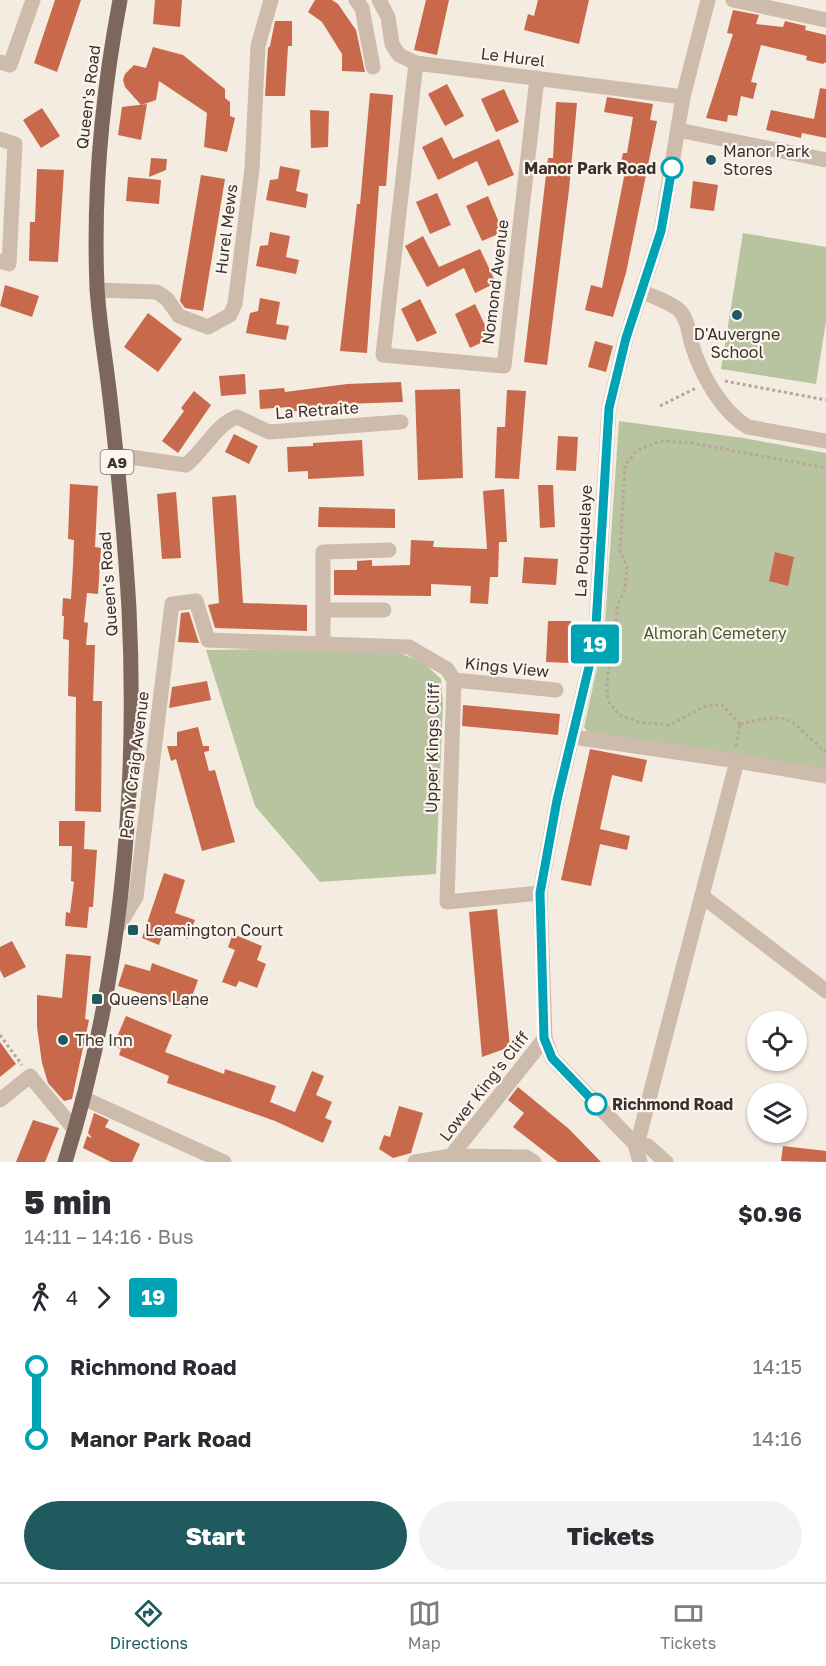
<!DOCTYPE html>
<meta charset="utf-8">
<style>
body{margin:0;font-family:"Golos Text",sans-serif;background:#f2f2f3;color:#2b2b33;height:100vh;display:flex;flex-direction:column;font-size:22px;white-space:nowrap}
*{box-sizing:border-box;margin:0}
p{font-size:20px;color:#7c7c81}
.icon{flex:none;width:33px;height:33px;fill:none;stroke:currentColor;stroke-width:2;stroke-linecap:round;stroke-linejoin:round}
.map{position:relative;height:1162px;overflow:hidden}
.sheet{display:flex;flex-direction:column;background:#fff;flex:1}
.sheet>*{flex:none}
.badge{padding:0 12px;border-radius:4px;font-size:21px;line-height:39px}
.buttons{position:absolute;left:747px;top:1011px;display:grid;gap:12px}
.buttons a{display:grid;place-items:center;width:60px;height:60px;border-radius:50%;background:#fff;box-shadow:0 2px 4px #0004;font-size:30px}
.map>.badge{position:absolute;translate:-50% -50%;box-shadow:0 0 0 3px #fff}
.legs{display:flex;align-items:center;gap:9px;height:66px;padding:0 24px;font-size:20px}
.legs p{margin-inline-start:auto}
.overview{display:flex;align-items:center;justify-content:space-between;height:102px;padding:0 24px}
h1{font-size:33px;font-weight:800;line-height:45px}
.button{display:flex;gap:12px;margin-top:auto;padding:12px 24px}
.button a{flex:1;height:69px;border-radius:36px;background:#1f5a5e;color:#fff;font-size:24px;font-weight:800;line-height:69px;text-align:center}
.button a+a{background:#f2f2f3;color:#2b2b33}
ul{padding:0 24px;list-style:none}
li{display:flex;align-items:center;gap:21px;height:72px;font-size:22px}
li i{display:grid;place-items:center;width:9px;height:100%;margin:0 8px;background:currentColor}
li i::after{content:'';width:15px;height:15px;margin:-8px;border:4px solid;border-radius:50%;background:#fff}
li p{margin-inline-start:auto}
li:first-child i{background:linear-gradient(#0000 50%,currentColor 0)}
li:last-child i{background:linear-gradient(currentColor 50%,#0000 0)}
.dock{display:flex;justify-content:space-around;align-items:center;height:84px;border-top:2px solid #e1e1e2;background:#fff;font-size:16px;color:#7c7c81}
.dock a{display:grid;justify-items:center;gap:3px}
.dock .active{color:#1f5a5e}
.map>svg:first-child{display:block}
.green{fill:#b8c4a0}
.building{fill:#c8694b}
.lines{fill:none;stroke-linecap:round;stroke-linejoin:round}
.path{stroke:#b9a596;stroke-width:3;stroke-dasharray:3 3;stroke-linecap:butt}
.minor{stroke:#cdbbac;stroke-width:15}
.major{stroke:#7d675c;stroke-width:15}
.line-1-casing{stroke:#fff;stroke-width:14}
.line-1{stroke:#00a3b4;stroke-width:9}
.poi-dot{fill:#1f5a5e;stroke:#fbf5ee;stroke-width:2}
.stop-1-dot{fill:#fff;stroke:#00a3b4;stroke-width:3}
.labels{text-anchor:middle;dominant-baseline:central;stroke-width:4.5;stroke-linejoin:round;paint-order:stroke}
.shield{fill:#fbf5ee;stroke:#756b66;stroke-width:1.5}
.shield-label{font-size:15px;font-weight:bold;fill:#3b302b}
.street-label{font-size:16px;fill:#3b302b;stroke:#fbf5ee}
.poi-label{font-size:16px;fill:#3b302b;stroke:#fbf5ee;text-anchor:start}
.stop-label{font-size:16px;font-weight:bold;fill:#3b302b;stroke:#fbf5ee;text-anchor:end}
.park-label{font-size:16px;fill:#4a5a2e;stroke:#fbf5ee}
</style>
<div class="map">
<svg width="826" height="1162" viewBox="0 0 826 1162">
<rect width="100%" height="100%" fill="#f4ebe1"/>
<g class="green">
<path d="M743,233L826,247V321L816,384L721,369Z"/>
<path d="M619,421L743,438L826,453V769L588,733L584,727L604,637Z"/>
<path d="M276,649L402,654L423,662L441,679L443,704L436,874L320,882L255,806L206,650Z"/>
</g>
<g class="building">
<path d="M55,0H81L57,72L34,63Z"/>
<path d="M155,0H182L180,27L153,24Z"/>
<path d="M315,0H332L338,4L356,30L365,72L342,71V54L322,22L308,12Z"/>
<path d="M426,0H449L437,55L414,50Z"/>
<path d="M538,0H589L579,44L524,30L528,14L534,16Z"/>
<path d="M733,10L759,15L756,24L783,27L785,21L806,26L805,30L826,35V62L823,64L806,60L807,56L761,45L751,82L757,83L753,99L741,96L737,116L728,115L727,122L706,118L733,34L727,33Z"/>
<path d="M275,21H292V46H288L285,96H265L268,48L270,46Z"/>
<path d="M153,47L183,55L225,89V98L230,102V116L235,118L227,152L204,147L207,113L159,81L156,100L141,105L125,87L123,80L125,74L134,65L146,68Z"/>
<path d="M447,84L464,116L445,126L428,94Z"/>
<path d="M820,88L826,89V138L802,133L801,138L766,130L771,110L814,119Z"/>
<path d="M504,89L519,122L496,132L481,99Z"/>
<path d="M370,93L393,95L386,186H379L367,353L340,351L357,204H360Z"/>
<path d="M607,97L653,104L650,120L657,121L626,273L613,317L585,310L591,285L602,288L626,167L620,166L623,153H627L633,117L604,112Z"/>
<path d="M556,102L577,103L569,190L547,365L524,362L548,158H553Z"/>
<path d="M147,104L141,140L118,135L122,107Z"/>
<path d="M42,108L60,136L41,148L23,120Z"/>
<path d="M310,110L329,111L328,147L311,148Z"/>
<path d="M442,137L453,159L499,139L514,175L488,186L477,161L438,180L422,147Z"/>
<path d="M151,158L167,159L166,170L149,177Z"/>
<path d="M280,166L300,170L296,191L308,194L306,208L266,200L270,180L278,179Z"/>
<path d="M37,169L64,170L58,262L29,261L30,222H35Z"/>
<path d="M201,175L225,179L203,311L185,308L180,301Z"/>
<path d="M128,177L161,180L159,204L126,201Z"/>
<path d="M693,181L718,185L714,211L690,208Z"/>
<path d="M437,193L451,225L430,234L416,202Z"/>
<path d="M488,196L503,232L482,241L466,206Z"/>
<path d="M270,232L290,236L286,257L299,260L296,274L256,266L260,246L268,245Z"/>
<path d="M423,236L439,267L480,249L496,283L475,293L464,268L427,287L405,246Z"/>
<path d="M5,285L39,296L32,317L0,306Z"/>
<path d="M260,298L280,302L276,324L289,326L286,340L246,333L250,313L258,311Z"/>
<path d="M420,299L437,333L417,342L401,309Z"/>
<path d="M475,304L491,338L470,348L455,314Z"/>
<path d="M148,313L182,339L158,372L124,347Z"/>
<path d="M595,341L613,346L606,372L588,367Z"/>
<path d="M245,374L246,394L221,396L219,376Z"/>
<path d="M401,382L403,402L344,404L290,412V407L260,409L259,390L284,388L285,392L347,384Z"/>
<path d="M460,389L463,478L418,480L415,390Z"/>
<path d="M507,390L526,391L519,479L495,478L497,427H505Z"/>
<path d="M194,391L211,405L178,453L162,441L184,411L181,408Z"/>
<path d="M234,434L258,446L249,464L225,452Z"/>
<path d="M558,436L578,437L576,471L556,470Z"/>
<path d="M362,440L364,476L308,479V471L288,472L287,447L313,446V443Z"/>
<path d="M70,484L98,486L95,547L101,548L98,594L87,593L84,622L88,623L86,645H95L93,701H102L101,812L75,811L76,697L68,696L69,640L63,639L64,616H62L63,598L71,599L73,565L74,540L68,539Z"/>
<path d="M538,485H553L555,527L540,528Z"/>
<path d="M504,489L507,542H499L498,577H490L488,604L470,603L471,586L431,584V596L334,595V570H357V561L372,560V566L410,565L411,540L434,541L433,547L487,549L483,491Z"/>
<path d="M176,492L181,558L162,559L157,494Z"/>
<path d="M236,495L243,603L307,605V631L215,628L208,605L219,603L212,497Z"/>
<path d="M319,507L395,509V528L318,527Z"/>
<path d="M775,552L794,557L788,586L769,581Z"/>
<path d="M524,557L558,559L556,585L522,583Z"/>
<path d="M189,612L199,643L178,642L181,613Z"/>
<path d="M548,621H571L570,663L546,662Z"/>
<path d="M207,681L211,700L169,708L172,687Z"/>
<path d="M463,705L560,714L558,735L462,726Z"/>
<path d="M198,727L203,746H209V751L204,752L209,771L215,770L235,842L202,851L176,759L171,761L167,746H177V732Z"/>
<path d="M590,749L647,760L642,782L612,775L600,829L630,836L627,850L600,844L591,886L561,880Z"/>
<path d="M59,821H85L84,849L97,850L93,907H89L87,928L65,926L66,912L70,913L74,882L71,881L72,846H59Z"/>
<path d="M164,873L185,880L175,913L195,920L188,939L164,930L159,945L142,938Z"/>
<path d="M497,909L510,1047L482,1057L469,912Z"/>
<path d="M233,934L262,946L257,960L266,964L257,988L239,981L236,987L222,982L235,950L228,947Z"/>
<path d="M12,941L26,967L4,978L0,970V947Z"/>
<path d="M66,954L91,956L85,1019L89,1020L72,1099L64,1101L48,1083L42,1063L37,1027V995L62,998Z"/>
<path d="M152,963L198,980L188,1008L118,986L125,964L150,971Z"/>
<path d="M126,1016L172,1035L165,1052L224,1074L225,1069L276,1086L270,1102L295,1112L312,1071L324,1076L316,1095L332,1102L325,1118L332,1121L323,1143L275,1121L167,1083L169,1076L119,1055L121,1049L113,1046Z"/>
<path d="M0,1042L16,1064L0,1077Z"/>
<path d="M518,1087L569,1129L601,1162H558L513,1127L524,1113L508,1100Z"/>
<path d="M399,1106L423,1113L411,1153L393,1158L379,1149L384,1135L390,1137Z"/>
<path d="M94,1113L109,1120L105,1127L140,1144L132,1162H111L83,1148L87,1136L92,1138L88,1133Z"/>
<path d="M33,1120L59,1128L45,1162H16Z"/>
<path d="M783,1146L826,1151V1162L781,1161Z"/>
</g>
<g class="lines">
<g class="path">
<path d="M725,381L826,400"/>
<path d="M660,406L696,388"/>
<path d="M740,724L722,705H707L670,725L638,722L619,715L608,701L607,681L618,604L625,590L627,566L620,552L625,466L636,451L660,441L692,443L826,468"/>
<path d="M740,724C798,711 785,719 826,752"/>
<path d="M736,746L740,724"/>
<path d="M0,1035L22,1065"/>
</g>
<g class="minor">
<path d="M356,0L362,8L373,67"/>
<path d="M379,0L388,17L392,44L399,55L416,63L683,97"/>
<path d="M733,0L826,20"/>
<path d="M0,62L10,65L33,0"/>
<path d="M416,63L383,355L504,366L537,78"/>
<path d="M678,130L826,160"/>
<path d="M0,139L15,144L9,264L0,261"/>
<path d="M97,290L157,292L167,299L179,316L208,327L230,315L235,304L252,169L258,46L271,0"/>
<path d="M643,292C653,297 671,302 680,311C689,321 688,333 692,345C701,374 721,411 748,427L826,441"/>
<path d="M116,455L186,465C203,452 217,423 237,417L269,432L401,422"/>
<path d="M323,610H384"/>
<path d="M323,644V552L389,550"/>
<path d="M454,680L556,690"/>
<path d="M573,737L737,761L639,1137L635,1144L648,1146L666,1162"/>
<path d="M737,761L826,776"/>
<path d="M702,896L826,991"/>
<path d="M119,925L136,897L172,604L196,601L208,640L409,647L447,669L454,680L447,902L540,893"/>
<path d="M83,1098L224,1162"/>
<path d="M0,1100L30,1076L75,1130"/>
<path d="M451,1156L526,1157L534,1162"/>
<path d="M415,1162L451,1156L545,1038"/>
<path d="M640,1162L635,1144L552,1058L545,1038L540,893L557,800L595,642L609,408L626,338L661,231L683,97L708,0"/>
</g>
<path class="major" d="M65,1162C121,983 138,796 129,609C125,539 118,468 110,398C106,361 99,324 97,287C93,191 102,95 120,0"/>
</g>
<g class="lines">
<g class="line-1-casing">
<path id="line-1" d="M596,1104L552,1058L544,1038L540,893L557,800L595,642L609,408L626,338L661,231L672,168"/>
</g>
<use href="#line-1" class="line-1"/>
</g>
<g class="poi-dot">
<circle cx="711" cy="160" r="6"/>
<circle cx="737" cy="315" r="6"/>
<rect x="127" y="924" width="12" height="12" rx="3"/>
<rect x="91" y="993" width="12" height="12" rx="3"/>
<circle cx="63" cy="1040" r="6"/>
</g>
<g class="stop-1-dot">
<circle cx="672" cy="168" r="10"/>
<circle cx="596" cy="1104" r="10"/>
</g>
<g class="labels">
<rect class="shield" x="100.5" y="450" width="33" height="24" rx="4.5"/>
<g class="shield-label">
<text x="117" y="462">A9</text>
</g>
<g class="street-label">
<text transform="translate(513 57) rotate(7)">Le Hurel</text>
<text transform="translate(88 97) rotate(-83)">Queen's Road</text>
<text transform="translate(226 229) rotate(-83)">Hurel Mews</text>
<text transform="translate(495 282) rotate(-83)">Nomond Avenue</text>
<text transform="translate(317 410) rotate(-4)">La Retraite</text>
<text transform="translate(583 541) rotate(-87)">La Pouquelaye</text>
<text transform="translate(108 584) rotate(-94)">Queen's Road</text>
<text transform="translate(507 667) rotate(6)">Kings View</text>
<text transform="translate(432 748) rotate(-89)">Upper Kings Cliff</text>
<text transform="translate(134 765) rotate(-83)">Pen Y Craig Avenue</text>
<text transform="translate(484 1086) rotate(-52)">Lower King's Cliff</text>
</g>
<g class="poi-label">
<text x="723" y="151">Manor Park<tspan x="723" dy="18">Stores</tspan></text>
<text x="737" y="334" text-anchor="middle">D'Auvergne<tspan x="737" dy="18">School</tspan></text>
<text x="145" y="930">Leamington Court</text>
<text x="109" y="999">Queens Lane</text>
<text x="75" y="1040">The Inn</text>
</g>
<g class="stop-label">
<text x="656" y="168">Manor Park Road</text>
<text x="612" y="1104" text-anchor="start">Richmond Road</text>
</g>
<g class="park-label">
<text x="715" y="633">Almorah Cemetery</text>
</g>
</g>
</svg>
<div class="buttons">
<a><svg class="icon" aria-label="locate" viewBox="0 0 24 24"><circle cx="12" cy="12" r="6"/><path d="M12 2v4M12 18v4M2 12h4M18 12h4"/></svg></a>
<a><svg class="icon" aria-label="layers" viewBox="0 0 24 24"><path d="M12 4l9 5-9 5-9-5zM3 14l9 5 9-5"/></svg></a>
</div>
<b class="badge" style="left:595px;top:644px;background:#00a3b4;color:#fff">19</b>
</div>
<section class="sheet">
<div class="overview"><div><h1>5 min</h1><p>14:11 – 14:16 · Bus</p></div><b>$0.96</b></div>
<div class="legs"><svg class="icon" aria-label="walk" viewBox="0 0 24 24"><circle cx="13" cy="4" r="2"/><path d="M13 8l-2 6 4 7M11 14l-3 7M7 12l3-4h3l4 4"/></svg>4<svg class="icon" aria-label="forward" viewBox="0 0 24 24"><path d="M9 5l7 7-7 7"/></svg><b class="badge" style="background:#00a3b4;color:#fff">19</b></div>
<ul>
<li><i style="color:#00a3b4"></i><b>Richmond Road</b><p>14:15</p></li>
<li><i style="color:#00a3b4"></i><b>Manor Park Road</b><p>14:16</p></li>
</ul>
<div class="button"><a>Start</a><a>Tickets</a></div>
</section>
<nav class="dock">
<a class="active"><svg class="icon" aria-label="directions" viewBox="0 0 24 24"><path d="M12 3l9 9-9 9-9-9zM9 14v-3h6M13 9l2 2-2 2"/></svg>Directions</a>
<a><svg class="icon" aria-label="map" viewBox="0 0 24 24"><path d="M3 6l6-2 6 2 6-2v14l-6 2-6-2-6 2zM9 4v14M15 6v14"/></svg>Map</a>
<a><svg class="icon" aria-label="tickets" viewBox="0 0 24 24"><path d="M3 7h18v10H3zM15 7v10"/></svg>Tickets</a>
</nav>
